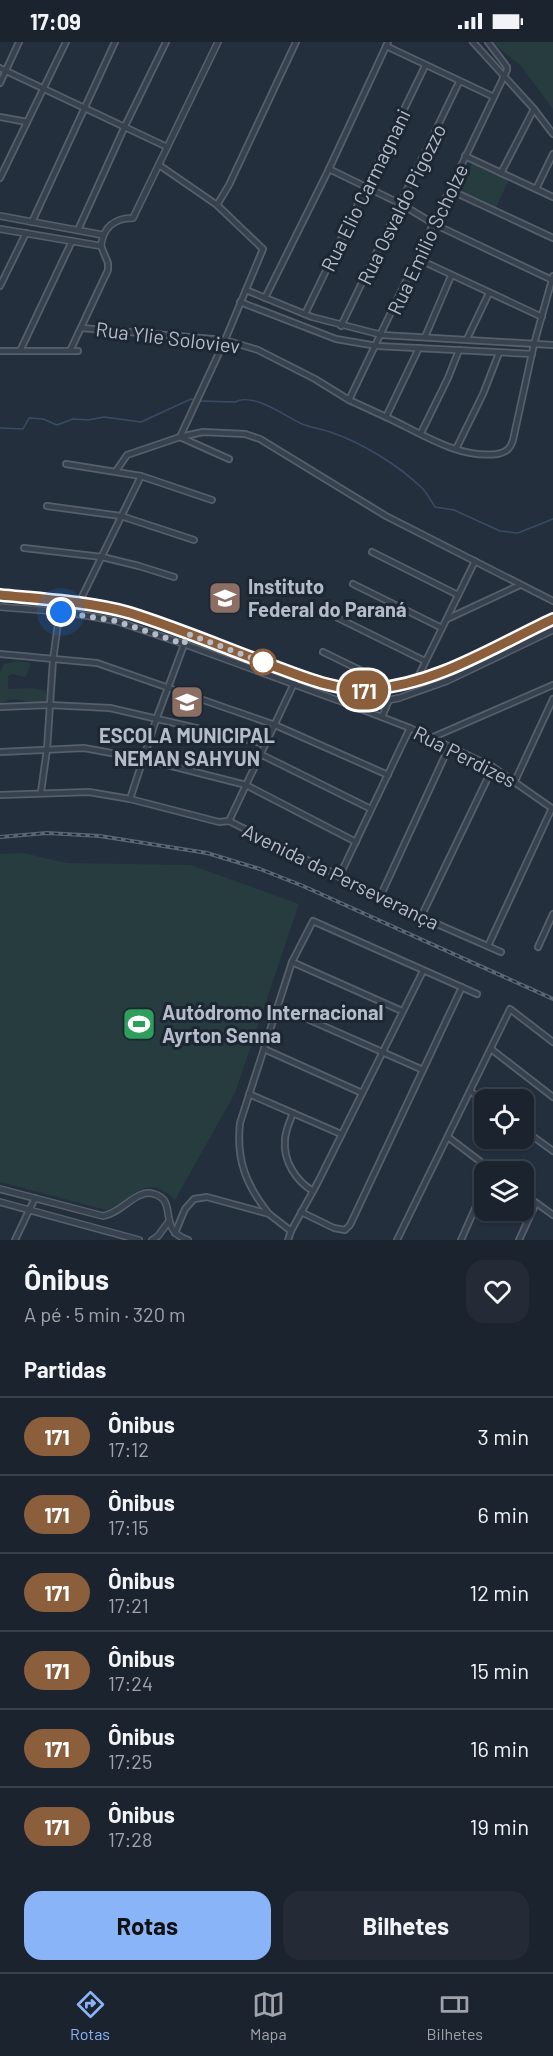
<!DOCTYPE html>
<html lang="pt">
<meta charset="utf-8">
<style>
body{margin:0;font-family:Barlow,sans-serif;background:#242b36;color:#f1f3f6;height:100vh;display:flex;flex-direction:column;font-size:22px;white-space:nowrap}
*{box-sizing:border-box;margin:0}
p{font-size:20px;color:#a0a4aa}
.icon{flex:none;width:33px;height:33px;fill:none;stroke:currentColor;stroke-width:2;stroke-linecap:round;stroke-linejoin:round}
.map{position:relative;height:1198px;overflow:hidden}
.panel{display:flex;flex-direction:column;background:#1b232e;flex:1}
.panel>*{flex:none}
.badge{padding:0 12px;border-radius:20px;font-size:21px;line-height:39px}
.tools{position:absolute;left:474px;top:1047px;display:grid;gap:12px}
.tools a{display:grid;place-items:center;width:60px;height:60px;border-radius:12px;background:#1b232e;box-shadow:0 2px 4px #0004,0 0 0 2px #39404a;font-size:30px}
.you{position:absolute;width:30px;height:30px;margin:-15px;border:4px solid #fff;border-radius:50%;background:#1a73e8;box-shadow:0 0 0 9px #1a73e833}
.map>.badge{position:absolute;translate:-50% -50%;box-shadow:0 0 0 3px #fff}
h2{padding:0 24px;font-size:22px;line-height:54px}
.round{display:grid;place-items:center;flex:none;width:63px;height:63px;border-radius:18px;background:#242b36}
.head{display:flex;align-items:center;justify-content:space-between;height:102px;padding:0 24px}
h1{font-size:28px;font-weight:700;line-height:45px}
.button{display:flex;gap:12px;margin-top:auto;padding:12px 24px}
.button a{flex:1;height:69px;border-radius:18px;background:#8ab4f8;color:#111;font-size:24px;font-weight:700;line-height:69px;text-align:center}
.button a+a{background:#242b36;color:#f1f3f6}
ul{padding:0;list-style:none}
li{display:flex;align-items:center;gap:18px;height:78px;padding:0 24px;border-top:2px solid #39404a}
li div{flex:1}
li b{display:block;font-size:22px}
li em{font-style:normal}
li .badge{min-width:66px;font-weight:700;text-align:center}
.status{display:flex;justify-content:space-between;align-items:center;height:42px;padding:0 30px;background:#1b232e;direction:ltr}
.status svg{height:16px;fill:currentColor}
.tab-bar{display:flex;justify-content:space-around;align-items:center;height:84px;border-top:2px solid #39404a;background:#1b232e;font-size:16px;color:#a0a4aa}
.tab-bar a{display:grid;justify-items:center;gap:3px}
.tab-bar .active{color:#8ab4f8}
.map>svg:first-child{display:block}
.green{fill:#263c3f}
.lines{fill:none;stroke-linecap:round;stroke-linejoin:round}
.stream{stroke:#394c67;stroke-width:1.5}
.minor-casing{stroke:#565f6c;stroke-width:8}
.tertiary-casing{stroke:#565f6c;stroke-width:8}
.minor{stroke:#38414e;stroke-width:4.5}
.tertiary{stroke:#38414e;stroke-width:5}
.rail-casing{stroke:#5a6575;stroke-width:4}
.rail{stroke:#1d2633;stroke-width:1.5;stroke-dasharray:4.5;stroke-linecap:butt}
.line-casing{stroke:#fff;stroke-width:14}
.line{stroke:#8b5e3c;stroke-width:9}
.walk{stroke:#b4bcc9;stroke-width:6;stroke-dasharray:0 10.8}
.stop-dot{fill:#fff;stroke:#8b5e3c;stroke-width:3}
.labels{text-anchor:middle;dominant-baseline:central;stroke-width:6;stroke-linejoin:round;paint-order:stroke}
.street-label{font-size:20px;fill:#b4bcc9;stroke:#1d2633}
.poi-label{font-size:20px;font-weight:bold;fill:#b4bcc9;stroke:#1d2633;text-anchor:start}
</style>
<div class="status"><b>17:09</b><svg viewBox="0 0 49 12"><path d="M0 12V9h3v3zM5 12V6h3v6zM10 12V3h3v9zM15 12V0h3v12zM26 1h20v11H26zM47 4h2v5h-2z"/></svg></div>
<div class="map">
<svg width="553" height="1198" viewBox="0 0 553 1198">
<rect width="100%" height="100%" fill="#242f3e"/>
<g class="green">
<path d="M492,0H553V67L521,24Z"/>
<path d="M473,120L509,138L496,165L458,147Z"/>
<path d="M18,619L31,621L26,635L12,632L8,634V647L32,646L46,649V659C25,666 16,649 0,663V631L4,622Z"/>
<path d="M23,811L67,821L191,823L299,862L235,1051L175,1158C144,1128 133,1159 106,1168L0,1140V812Z"/>
</g>
<g class="lines">
<g class="stream">
<path d="M199,359L235,360C253,350 285,374 302,382C312,386 323,387 333,391C364,402 398,423 422,446C427,451 431,459 435,465L454,468L500,489L518,491L553,477"/>
<path d="M0,386L23,387L29,376L43,377L57,383L73,377L88,378L104,375L141,380L191,357L194,358"/>
</g>
<g class="minor-casing">
<g id="minor">
<path d="M473,0L534,67L553,92"/>
<path d="M386,4L494,55"/>
<path d="M0,26L167,105"/>
<path d="M0,41L19,0"/>
<path d="M0,75L27,80"/>
<path d="M465,114L553,155"/>
<path d="M159,123L217,163L263,207L225,298L180,395"/>
<path d="M329,127L401,162L434,182L552,238"/>
<path d="M501,131L534,67"/>
<path d="M0,136L66,0"/>
<path d="M536,147L553,112"/>
<path d="M450,148L553,196"/>
<path d="M217,163L229,143L296,0"/>
<path d="M32,180L115,0"/>
<path d="M78,188L125,84L166,0"/>
<path d="M418,217L542,275"/>
<path d="M0,244L26,191"/>
<path d="M246,248L312,275L382,293L553,303"/>
<path d="M265,256L329,127L388,0"/>
<path d="M240,260L336,297L377,304L532,312"/>
<path d="M305,272L425,24"/>
<path d="M341,284L459,40"/>
<path d="M81,286L225,298L258,308L315,337L349,358L386,375L419,306"/>
<path d="M425,295L451,234"/>
<path d="M467,297L489,251"/>
<path d="M0,309H78"/>
<path d="M20,309L72,199"/>
<path d="M70,309L108,228V221L101,204"/>
<path d="M349,358L507,28V25L488,0"/>
<path d="M386,375C421,391 458,417 497,412C502,411 506,410 509,406C511,404 512,401 513,398L534,302L553,234"/>
<path d="M421,391L448,336L459,308"/>
<path d="M180,395L229,417"/>
<path d="M456,407L483,352L499,311"/>
<path d="M66,422L141,434L212,458"/>
<path d="M116,429L127,413L180,395L203,390L245,392L260,397L386,474L553,559"/>
<path d="M47,464L121,474L194,498"/>
<path d="M24,506L102,515L139,524L174,535"/>
<path d="M372,510L458,553"/>
<path d="M353,542L442,586"/>
<path d="M79,561L141,434"/>
<path d="M338,576L425,619"/>
<path d="M447,577L520,543"/>
<path d="M323,610L393,644"/>
<path d="M0,612L97,621L275,683L388,733"/>
<path d="M416,639L475,519"/>
<path d="M340,659L410,686L493,725L553,767"/>
<path d="M0,665L49,663L110,666L265,702"/>
<path d="M382,675L389,658"/>
<path d="M431,696L553,643"/>
<path d="M0,710L84,706L144,717L246,743L356,800"/>
<path d="M260,712L371,767"/>
<path d="M515,739L553,657"/>
<path d="M41,750L47,707L53,618L61,559"/>
<path d="M0,753L89,750L130,757L219,780L229,779L421,875L501,910"/>
<path d="M130,757L157,675L188,592"/>
<path d="M229,779L298,633"/>
<path d="M339,835L410,686"/>
<path d="M380,855L449,705"/>
<path d="M421,875L493,725"/>
<path d="M488,904L552,766"/>
<path d="M538,905L553,872"/>
<path d="M292,920L402,969"/>
<path d="M278,964L423,1028"/>
<path d="M264,1007L362,1051"/>
<path d="M491,1007L553,1055"/>
<path d="M470,1049L484,1059"/>
<path d="M249,1052L341,1092"/>
<path d="M293,1071C290,1079 285,1089 285,1098C283,1119 296,1139 313,1149"/>
<path d="M524,1088L553,1109"/>
<path d="M448,1095L494,1130"/>
<path d="M524,1152L553,1173"/>
<path d="M301,1170L334,1186L345,1188L350,1183L462,945"/>
<path d="M269,1172C246,1143 236,1118 240,1081L292,920L313,879L477,952"/>
<path d="M175,1191L185,1167L194,1157L207,1155L269,1172L291,1189"/>
<path d="M15,1198L35,1156"/>
<path d="M288,1198L291,1189L318,1140L423,929"/>
<path d="M397,1198L510,967L553,1000"/>
<path d="M461,1198L484,1146"/>
<path d="M519,1198L536,1161"/>
</g>
</g>
<g class="tertiary-casing">
<g id="tertiary">
<path d="M0,174L103,193"/>
<path d="M0,187L101,204C103,185 115,176 133,176L218,0"/>
<path d="M0,553C41,557 91,559 130,571C179,586 227,607 276,625C306,636 339,651 372,647C437,641 495,604 553,577"/>
<path d="M0,565L66,570L116,579L184,602L337,658H389L399,656L447,639L553,588"/>
<path d="M0,1147L103,1174C122,1171 137,1146 154,1152C179,1159 156,1187 188,1198"/>
<path d="M0,1160L139,1198"/>
<path d="M152,1198L158,1194L169,1179"/>
</g>
</g>
<use href="#minor" class="minor"/>
<use href="#tertiary" class="tertiary"/>
<g class="rail-casing">
<path id="rail" d="M0,795L47,791L100,794L207,811L260,827L303,844L553,957"/>
</g>
<use href="#rail" class="rail"/>
</g>
<g class="lines">
<g class="line-casing">
<path id="line" d="M0,553C41,557 92,560 130,571C178,586 225,606 271,623C303,635 338,650 372,647C437,642 495,604 553,577"/>
</g>
<use href="#line" class="line"/>
<path class="walk" d="M61,570L116,579L184,602L188,592L268,622L263,620"/>
</g>
<defs>
<g id="university-square" transform="scale(1.725)"><rect x="-9" y="-9" width="18" height="18" rx="4" fill="#8d6e63" stroke="#1d2633"/><path d="M0-5L7-2L0 1L-7-2ZM-4 1L0 2.5L4 1V4Q0 6-4 4Z" fill="#fff"/></g>
<g id="school-square" transform="scale(1.725)"><rect x="-9" y="-9" width="18" height="18" rx="4" fill="#8d6e63" stroke="#1d2633"/><path d="M0-5L7-2L0 1L-7-2ZM-4 1L0 2.5L4 1V4Q0 6-4 4Z" fill="#fff"/></g>
<g id="stadium-square" transform="scale(1.725)"><rect x="-9" y="-9" width="18" height="18" rx="4" fill="#2e9e5b" stroke="#1d2633"/><path d="M0-5a6.5 5 0 1 0 0 10a6.5 5 0 1 0 0-10ZM-3.5-1.8h7v3.6h-7Z" fill="#fff"/></g>
</defs>
<g fill-rule="evenodd">
<use href="#university-square" x="225" y="556"/>
<use href="#school-square" x="187" y="660"/>
<use href="#stadium-square" x="139" y="982"/>
</g>
<circle class="stop-dot" cx="263" cy="620" r="12"/>
<g class="labels">
<g class="street-label">
<text transform="translate(365 148) rotate(-64)">Rua Elio Carmagnani</text>
<text transform="translate(401 162) rotate(-64)">Rua Osvaldo Pigozzo</text>
<text transform="translate(427 197) rotate(-65)">Rua Emilio Scholze</text>
<text transform="translate(168 295) rotate(7)">Rua Ylie Soloviev</text>
<text transform="translate(465 714) rotate(27)">Rua Perdizes</text>
<text transform="translate(341 834) rotate(26)">Avenida da Perseverança</text>
</g>
<g class="poi-label">
<text x="248" y="544">Instituto<tspan x="248" dy="23">Federal do Paraná</tspan></text>
<text x="187" y="693" text-anchor="middle">ESCOLA MUNICIPAL<tspan x="187" dy="23">NEMAN SAHYUN</tspan></text>
<text x="162" y="970">Autódromo Internacional<tspan x="162" dy="23">Ayrton Senna</tspan></text>
</g>
</g>
</svg>
<div class="tools">
<a><svg class="icon" aria-label="locate" viewBox="0 0 24 24"><circle cx="12" cy="12" r="6"/><path d="M12 2v4M12 18v4M2 12h4M18 12h4"/></svg></a>
<a><svg class="icon" aria-label="layers" viewBox="0 0 24 24"><path d="M12 4l9 5-9 5-9-5zM3 14l9 5 9-5"/></svg></a>
</div>
<div class="you" style="left:61px;top:570px"></div>
<b class="badge" style="left:364px;top:648px;background:#8b5e3c;color:#fff">171</b>
</div>
<section class="panel">
<div class="head"><div><h1>Ônibus</h1><p>A pé · 5 min · 320 m</p></div><a class="round"><svg class="icon" aria-label="heart" viewBox="0 0 24 24"><path d="M12 20l-8-8c-3-5 5-10 8-4 3-6 11-1 8 4z"/></svg></a></div>
<h2>Partidas</h2>
<ul>
<li><span class="badge" style="background:#8b5e3c;color:#fff">171</span><div><b>Ônibus</b><p>17:12</p></div><em>3 min</em></li>
<li><span class="badge" style="background:#8b5e3c;color:#fff">171</span><div><b>Ônibus</b><p>17:15</p></div><em>6 min</em></li>
<li><span class="badge" style="background:#8b5e3c;color:#fff">171</span><div><b>Ônibus</b><p>17:21</p></div><em>12 min</em></li>
<li><span class="badge" style="background:#8b5e3c;color:#fff">171</span><div><b>Ônibus</b><p>17:24</p></div><em>15 min</em></li>
<li><span class="badge" style="background:#8b5e3c;color:#fff">171</span><div><b>Ônibus</b><p>17:25</p></div><em>16 min</em></li>
<li><span class="badge" style="background:#8b5e3c;color:#fff">171</span><div><b>Ônibus</b><p>17:28</p></div><em>19 min</em></li>
</ul>
<div class="button"><a>Rotas</a><a>Bilhetes</a></div>
</section>
<nav class="tab-bar">
<a class="active"><svg class="icon" aria-label="directions" viewBox="0 0 24 24"><path d="M12 3l9 9-9 9-9-9zM9 14v-3h6M13 9l2 2-2 2"/></svg>Rotas</a>
<a><svg class="icon" aria-label="map" viewBox="0 0 24 24"><path d="M3 6l6-2 6 2 6-2v14l-6 2-6-2-6 2zM9 4v14M15 6v14"/></svg>Mapa</a>
<a><svg class="icon" aria-label="tickets" viewBox="0 0 24 24"><path d="M3 7h18v10H3zM15 7v10"/></svg>Bilhetes</a>
</nav>
